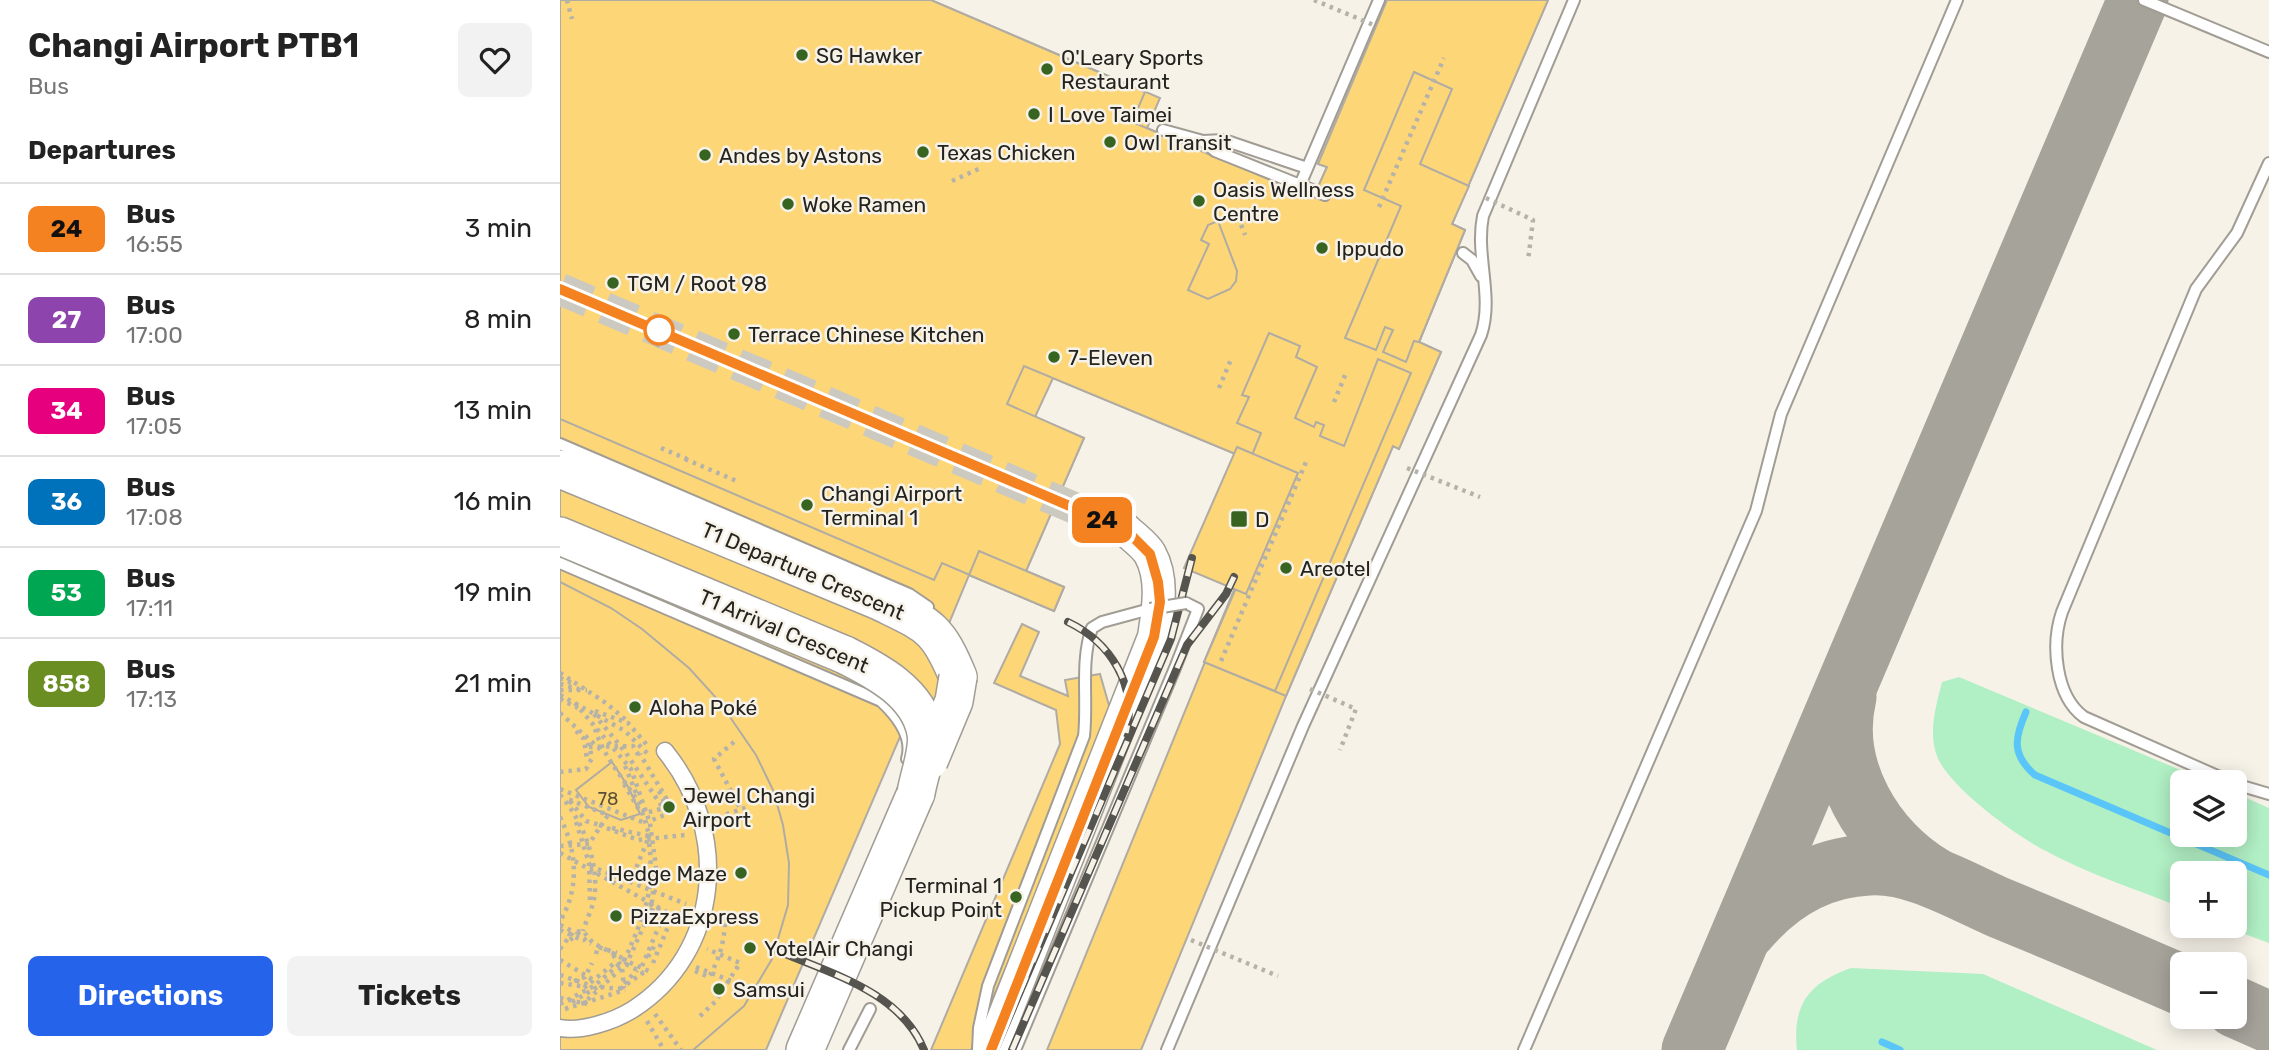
<!DOCTYPE html>
<meta charset="utf-8">
<style>
body{margin:0;font-family:Rubik,sans-serif;background:#f2f2f2;color:#222;height:100vh;display:flex;flex-direction:column;font-size:26px;white-space:nowrap}
*{box-sizing:border-box;margin:0}
p{font-size:23px;color:#767676}
.icon{flex:none;width:38px;height:38px;fill:none;stroke:currentColor;stroke-width:2;stroke-linecap:round;stroke-linejoin:round}
.map{position:relative;flex:1;overflow:hidden}
.details{display:flex;flex-direction:column;background:#fff;width:560px}
.details>*{flex:none}
.badge{padding:0 14px;border-radius:10px;font-size:24px;line-height:46px}
.tools{position:absolute;left:1610px;top:770px;display:grid;gap:14px}
.tools a{display:grid;place-items:center;width:77px;height:77px;border-radius:10px;background:#fff;box-shadow:0 4px 18px #0003;font-size:35px}
.map>.badge{position:absolute;translate:-50% -50%;box-shadow:0 0 0 4px #fff}
h2{padding:0 28px;font-size:26px;line-height:63px}
.round{display:grid;place-items:center;flex:none;width:74px;height:74px;border-radius:10px;background:#f2f2f2}
.summary{display:flex;align-items:center;justify-content:space-between;height:119px;padding:0 28px}
h1{font-size:33px;font-weight:700;line-height:52px}
.action{display:flex;gap:14px;margin-top:auto;padding:14px 28px}
.action a{flex:1;height:80px;border-radius:10px;background:#2563eb;color:#fff;font-size:28px;font-weight:700;line-height:80px;text-align:center}
.action a+a{background:#f2f2f2;color:#222}
ul{padding:0;list-style:none}
li{display:flex;align-items:center;gap:21px;height:91px;padding:0 28px;border-top:2px solid #e0e0e0}
li div{flex:1}
li b{display:block;font-size:26px}
li em{font-style:normal}
li .badge{min-width:77px;font-weight:700;text-align:center}
main{display:flex;flex:1;min-height:0}
.map>svg:first-child{display:block}
.green{fill:#b1efc4}
.lines{fill:none;stroke-linecap:round;stroke-linejoin:round}
.stream{stroke:#5ac5f8;stroke-width:7}
.taxiway{stroke:#a6a39b;stroke-width:61}
.building{fill:#fdd678;stroke:#b0aca3;stroke-width:2}
.secondary-tunnel{stroke:#ccc9c0;stroke-width:32;stroke-dasharray:32 16;stroke-linecap:butt}
.service-casing{stroke:#a19d94;stroke-width:14}
.pedestrian-casing{stroke:#a19d94;stroke-width:19}
.secondary-casing{stroke:#a19d94;stroke-width:35}
.trunk-casing{stroke:#a19d94;stroke-width:40}
.path{stroke:#b5b2aa;stroke-width:4.5;stroke-dasharray:3.5 5;stroke-linecap:butt}
.service{stroke:#fff;stroke-width:10}
.pedestrian{stroke:#fff;stroke-width:16}
.secondary{stroke:#fff;stroke-width:32}
.trunk{stroke:#fff;stroke-width:37}
.rail-casing{stroke:#56544e;stroke-width:8}
.rail{stroke:#f6f2e8;stroke-width:5;stroke-dasharray:16;stroke-linecap:butt}
.service-bridge-casing{stroke:#a19d94;stroke-width:14;stroke-linecap:butt}
.trunk-bridge-casing{stroke:#a19d94;stroke-width:40;stroke-linecap:butt}
.path-bridge{stroke:#b5b2aa;stroke-width:4.5;stroke-dasharray:3.5 5;stroke-linecap:butt}
.service-bridge{stroke:#fff;stroke-width:10}
.trunk-bridge{stroke:#fff;stroke-width:37}
.line-casing{stroke:#fff;stroke-width:16}
.line{stroke:#f58220;stroke-width:10}
.poi-dot{fill:#386421;stroke:#f6f2e8;stroke-width:2.5}
.stop-dot{fill:#fff;stroke:#f58220;stroke-width:3.5}
.labels{text-anchor:middle;dominant-baseline:central;stroke-width:5;stroke-linejoin:round;paint-order:stroke}
.number-label{font-size:18px;fill:#5b5035}
.poi-label{font-size:21px;fill:#25231f;stroke:#f6f2e8;text-anchor:start}
.street-label{font-size:21px;fill:#25231f;stroke:#f6f2e8}
</style>
<main>
<section class="details">
<div class="summary"><div><h1>Changi Airport PTB1</h1><p>Bus</p></div><a class="round"><svg class="icon" aria-label="heart" viewBox="0 0 24 24"><path d="M12 20l-8-8c-3-5 5-10 8-4 3-6 11-1 8 4z"/></svg></a></div>
<h2>Departures</h2>
<ul>
<li><span class="badge" style="background:#f58220;color:#111">24</span><div><b>Bus</b><p>16:55</p></div><em>3 min</em></li>
<li><span class="badge" style="background:#8e44ad;color:#fff">27</span><div><b>Bus</b><p>17:00</p></div><em>8 min</em></li>
<li><span class="badge" style="background:#e6007e;color:#fff">34</span><div><b>Bus</b><p>17:05</p></div><em>13 min</em></li>
<li><span class="badge" style="background:#0072bc;color:#fff">36</span><div><b>Bus</b><p>17:08</p></div><em>16 min</em></li>
<li><span class="badge" style="background:#00a651;color:#fff">53</span><div><b>Bus</b><p>17:11</p></div><em>19 min</em></li>
<li><span class="badge" style="background:#6b8e23;color:#fff">858</span><div><b>Bus</b><p>17:13</p></div><em>21 min</em></li>
</ul>
<div class="action"><a>Directions</a><a>Tickets</a></div>
</section>
<div class="map">
<svg width="1709" height="1050" viewBox="0 0 1709 1050">
<rect width="100%" height="100%" fill="#f6f2e8"/>
<g class="green">
<path d="M1399,677L1649,782H1622V835H1675V793L1709,808V943L1663,926H1675V873H1622V908C1577,889 1527,874 1484,850C1455,835 1388,786 1377,756C1368,732 1376,706 1382,682Z"/>
<path d="M1291,968L1423,974L1597,1050H1237C1232,1004 1249,983 1291,968Z"/>
</g>
<g class="lines">
<g class="stream">
<path d="M1466,712C1454,739 1452,755 1475,775L1709,875"/>
<path d="M1322,1042L1340,1050"/>
</g>
<g class="taxiway">
<path d="M1286,697C1269,769 1314,842 1373,877"/>
<path d="M1186,930C1218,892 1259,867 1309,865C1353,862 1401,891 1440,908C1501,933 1562,959 1622,985"/>
<path d="M1675,1007L1709,1022"/>
<path d="M1132,1050L1578,0"/>
</g>
</g>
<g class="building">
<path d="M0,0H371L600,98L587,128L753,198L767,167L758,164L827,0H988L892,224L905,230L859,342L881,352L839,449L833,446L726,696L581,1050H487L680,576L662,568L706,467L702,465L662,559L638,549L678,455L493,378L475,417L524,438L466,571L504,587L494,611L409,575L387,628L406,688L344,733L319,700L252,733L216,717L207,737L224,744L216,763L176,746L151,766L120,728L117,730L112,725L95,739L40,688L10,668H0Z"/>
<path d="M0,0H371L585,92L572,122L753,198L767,167L758,164L827,0H988L892,224L905,230L859,342L881,352L839,449L833,446L726,696L644,662L680,576L662,568L706,467L702,465L662,559L638,549L678,455L464,366L447,404L524,438L466,571L504,587L494,611L382,563L374,580L0,419Z"/>
<path d="M854,72L892,89L860,164L909,186L892,224L905,230L859,342L854,341L846,362L823,352L833,330L825,327L816,350L785,338L841,206L804,190Z"/>
<path d="M658,221L677,271L676,281L670,289L648,299L628,290L649,244L641,240L648,225Z"/>
<path d="M709,333L740,346L736,357L757,367L735,418L754,427L756,422L764,425L760,436L784,446L818,359L851,373L715,691L644,662L725,475L690,460L701,433L677,423L689,397L682,395Z"/>
<path d="M677,447L738,473L686,594L624,568Z"/>
<path d="M0,536L360,690L206,1050H0Z"/>
<path d="M419,551L504,587L494,611L409,575Z"/>
<path d="M0,582L51,608L82,629L129,668L159,701L196,755L213,790L223,825L229,863L228,905L212,959L184,1006L133,1050H0Z"/>
<path d="M462,624L479,632L460,676L508,696L505,680L540,674L552,716L411,1050H371L500,744L496,710L434,683Z"/>
<path d="M52,762L69,788L80,814L61,820L29,807L16,790Z"/>
</g>
<g class="lines">
<path class="secondary-tunnel" d="M0,289L566,530"/>
<g class="service-casing">
<g id="service">
<path d="M1584,0L1709,52"/>
<path d="M603,130L643,141L664,140L747,168"/>
<path d="M643,141L655,151L765,195"/>
<path d="M740,185L819,0"/>
<path d="M903,253L912,260L921,276"/>
<path d="M0,444L349,594L368,607"/>
<path d="M0,563L321,701C336,715 354,736 347,759"/>
<path d="M1671,782L1524,717C1495,696 1491,644 1502,612L1636,289L1677,233L1709,163"/>
<path d="M1675,784L1709,794"/>
<path d="M289,1050L310,1009"/>
<path d="M418,1050L419,1028L428,986L524,736C528,701 520,661 532,628L542,622L590,609"/>
<path d="M455,1050L615,668L638,609L626,603"/>
<path d="M607,1050L743,726L921,335C934,296 915,256 923,216L1014,0"/>
<path d="M964,1050L1196,511L1221,414L1397,0"/>
</g>
</g>
<g class="pedestrian-casing">
<path id="pedestrian" d="M0,1028C22,1032 54,1021 72,1010C162,953 171,832 105,751"/>
</g>
<g class="secondary-casing">
<path id="secondary" d="M431,1050L594,637C598,611 604,579 590,554C585,545 573,537 566,530"/>
</g>
<g class="trunk-casing">
<g id="trunk">
<path d="M0,469L319,601C368,625 377,626 398,677"/>
<path d="M0,536L285,655"/>
<path d="M245,1050L356,793"/>
</g>
</g>
<g class="path">
<path d="M7,0L12,19"/>
<path d="M392,181L423,167"/>
<path d="M819,207L884,58"/>
<path d="M678,217L685,235"/>
<path d="M97,347L107,322"/>
<path d="M659,388L672,357"/>
<path d="M774,402L786,373"/>
<path d="M101,448L127,459"/>
<path d="M125,459L179,482"/>
<path d="M661,661L746,462"/>
<path d="M0,673L46,703L67,721"/>
<path d="M0,678L12,683"/>
<path d="M0,684L19,689"/>
<path d="M0,690H27"/>
<path d="M0,695L65,731L88,754"/>
<path d="M0,699L18,708"/>
<path d="M15,703L71,769L90,823L96,867L91,910L67,963L24,1003L65,990"/>
<path d="M35,711L68,723L87,745"/>
<path d="M0,713L41,750"/>
<path d="M34,714L66,753L107,814L87,822"/>
<path d="M35,729C45,761 69,784 85,813L105,808L106,798L80,754"/>
<path d="M16,731L24,739L27,760"/>
<path d="M174,742L154,759L181,810"/>
<path d="M29,747L73,746L79,756"/>
<path d="M65,766L76,793"/>
<path d="M0,772L26,769L32,758L27,738"/>
<path d="M64,784L81,813"/>
<path d="M0,789L85,823"/>
<path d="M99,791L106,806L115,807"/>
<path d="M0,795C23,820 40,865 34,899C32,909 26,921 23,931"/>
<path d="M10,801L26,821L40,825"/>
<path d="M82,812L90,837"/>
<path d="M0,817C17,851 20,888 0,921"/>
<path d="M158,817L188,807"/>
<path d="M16,822L29,863L30,902"/>
<path d="M39,825L78,840L125,835"/>
<path d="M52,828L89,836"/>
<path d="M0,846L29,844L48,815L5,798"/>
<path d="M0,853L121,920"/>
<path d="M30,866L126,904"/>
<path d="M70,883L88,839"/>
<path d="M90,904L121,924"/>
<path d="M91,910L106,916"/>
<path d="M0,925L16,933"/>
<path d="M0,930L24,941"/>
<path d="M10,940L18,934L31,944"/>
<path d="M0,949L13,932L23,931L33,943L62,958"/>
<path d="M36,954L38,947L57,953"/>
<path d="M53,955L62,967L64,988"/>
<path d="M88,957L96,943"/>
<path d="M62,959L91,972"/>
<path d="M0,960L35,981"/>
<path d="M64,961C86,912 96,889 88,835"/>
<path d="M93,963L113,915L125,913"/>
<path d="M66,964L83,973"/>
<path d="M82,966L105,912"/>
<path d="M136,967L179,984"/>
<path d="M135,971L149,977C159,960 164,943 165,923L159,920"/>
<path d="M0,975L29,985"/>
<path d="M14,981L25,977L32,963"/>
<path d="M0,983L26,987"/>
<path d="M41,987L59,989L77,970"/>
<path d="M24,988L57,961"/>
<path d="M60,989L87,970"/>
<path d="M0,998L27,1004"/>
<path d="M12,1002L39,986"/>
<path d="M0,1004L34,986L62,962"/>
<path d="M5,1009L24,1003L21,1006"/>
<path d="M95,1014L121,1050"/>
<path d="M140,1016L155,1002L180,963L147,949"/>
<path d="M87,1021L104,1050"/>
</g>
<use href="#service" class="service"/>
<use href="#pedestrian" class="pedestrian"/>
<use href="#secondary" class="secondary"/>
<use href="#trunk" class="trunk"/>
<g class="rail-casing">
<g id="rail">
<path d="M508,622C550,642 578,685 566,733"/>
<path d="M216,950C269,973 340,991 364,1050"/>
<path d="M435,1050L611,639L632,558"/>
<path d="M452,1050L627,645L666,594L674,577"/>
</g>
</g>
<use href="#rail" class="rail"/>
<g class="service-bridge-casing">
<path id="service-bridge" d="M590,609L626,603"/>
</g>
<g class="trunk-bridge-casing">
<g id="trunk-bridge">
<path d="M285,655C317,671 359,693 366,733C369,750 359,775 356,793"/>
<path d="M369,761L394,701L398,677"/>
</g>
</g>
<g class="path-bridge">
<path d="M754,0L816,26"/>
<path d="M926,198L973,220L968,261"/>
<path d="M847,468L920,497"/>
<path d="M750,689L796,709L780,750"/>
<path d="M631,940L718,976"/>
</g>
<use href="#service-bridge" class="service-bridge"/>
<use href="#trunk-bridge" class="trunk-bridge"/>
</g>
<g class="lines">
<g class="line-casing">
<path id="line" d="M0,289L566,530L590,554L598,582L600,602L594,637L431,1050"/>
</g>
<use href="#line" class="line"/>
</g>
<g class="poi-dot">
<circle cx="242" cy="55" r="7"/>
<circle cx="487" cy="69" r="7"/>
<circle cx="474" cy="114" r="7"/>
<circle cx="550" cy="142" r="7"/>
<circle cx="363" cy="152" r="7"/>
<circle cx="145" cy="155" r="7"/>
<circle cx="639" cy="201" r="7"/>
<circle cx="228" cy="204" r="7"/>
<circle cx="762" cy="248" r="7"/>
<circle cx="53" cy="283" r="7"/>
<circle cx="174" cy="334" r="7"/>
<circle cx="494" cy="357" r="7"/>
<circle cx="247" cy="505" r="7"/>
<rect x="670" y="510" width="18" height="18" rx="3.5"/>
<circle cx="726" cy="568" r="7"/>
<circle cx="75" cy="707" r="7"/>
<circle cx="109" cy="807" r="7"/>
<circle cx="181" cy="873" r="7"/>
<circle cx="456" cy="897" r="7"/>
<circle cx="56" cy="916" r="7"/>
<circle cx="190" cy="948" r="7"/>
<circle cx="159" cy="989" r="7"/>
</g>
<circle class="stop-dot" cx="99" cy="330" r="14"/>
<g class="labels">
<g class="number-label">
<text x="48" y="799">78</text>
</g>
<g class="poi-label">
<text x="256" y="55">SG Hawker</text>
<text x="501" y="57">O'Leary Sports<tspan x="501" dy="24">Restaurant</tspan></text>
<text x="488" y="114">I Love Taimei</text>
<text x="564" y="142">Owl Transit</text>
<text x="377" y="152">Texas Chicken</text>
<text x="159" y="155">Andes by Astons</text>
<text x="653" y="189">Oasis Wellness<tspan x="653" dy="24">Centre</tspan></text>
<text x="242" y="204">Woke Ramen</text>
<text x="776" y="248">Ippudo</text>
<text x="67" y="283">TGM / Root 98</text>
<text x="188" y="334">Terrace Chinese Kitchen</text>
<text x="508" y="357">7-Eleven</text>
<text x="261" y="493">Changi Airport<tspan x="261" dy="24">Terminal 1</tspan></text>
<text x="695" y="519">D</text>
<text x="740" y="568">Areotel</text>
<text x="89" y="707">Aloha Poké</text>
<text x="123" y="795">Jewel Changi<tspan x="123" dy="24">Airport</tspan></text>
<text x="167" y="873" text-anchor="end">Hedge Maze</text>
<text x="442" y="885" text-anchor="end">Terminal 1<tspan x="442" dy="24">Pickup Point</tspan></text>
<text x="70" y="916">PizzaExpress</text>
<text x="204" y="948">YotelAir Changi</text>
<text x="173" y="989">Samsui</text>
</g>
<g class="street-label">
<text transform="translate(243 571) rotate(23)">T1 Departure Crescent</text>
<text transform="translate(224 631) rotate(23)">T1 Arrival Crescent</text>
</g>
</g>
</svg>
<div class="tools">
<a><svg class="icon" aria-label="layers" viewBox="0 0 24 24"><path d="M12 4l9 5-9 5-9-5zM3 14l9 5 9-5"/></svg></a>
<a>+</a>
<a>−</a>
</div>
<b class="badge" style="left:542px;top:520px;background:#f58220;color:#111">24</b>
</div>
</main>
